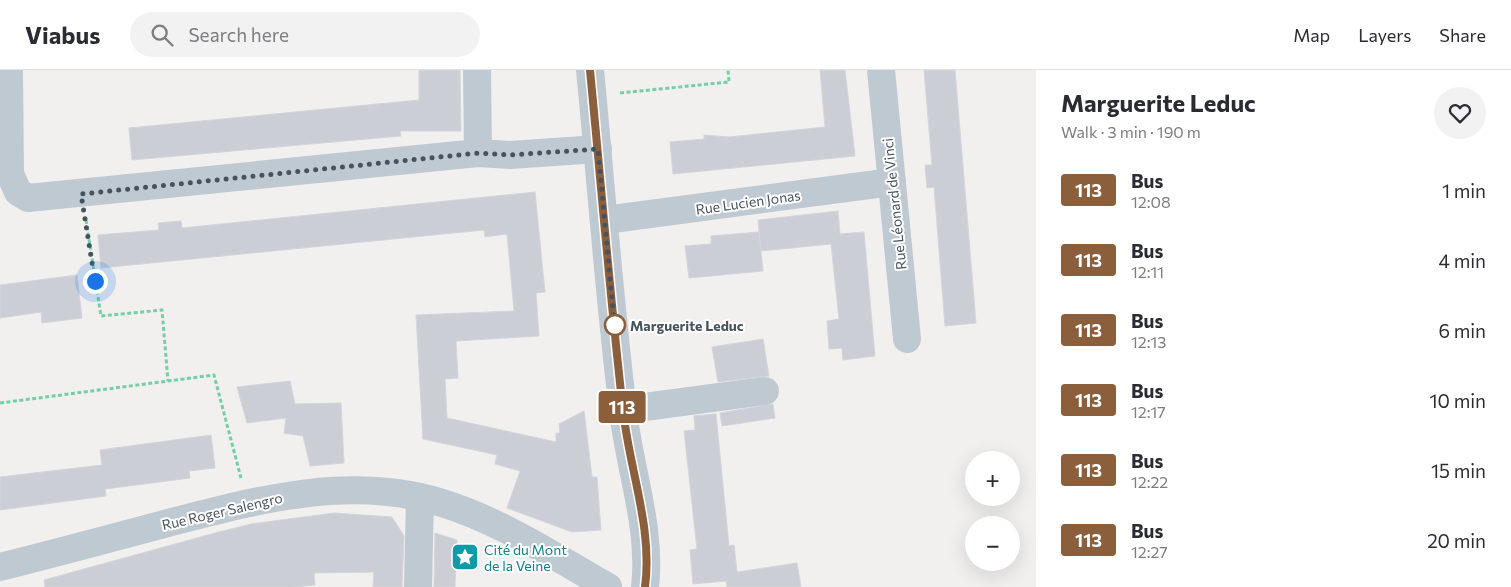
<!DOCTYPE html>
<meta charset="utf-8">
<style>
body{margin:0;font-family:Commissioner,sans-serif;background:#f2f2f3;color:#2b2b33;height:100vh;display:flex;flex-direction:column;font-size:19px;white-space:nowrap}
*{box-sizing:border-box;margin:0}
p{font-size:16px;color:#7c7c81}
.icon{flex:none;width:28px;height:28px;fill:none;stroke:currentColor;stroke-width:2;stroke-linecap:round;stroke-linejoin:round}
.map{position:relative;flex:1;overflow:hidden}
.details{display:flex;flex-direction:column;background:#fff;width:475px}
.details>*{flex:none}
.badge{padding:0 10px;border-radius:4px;font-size:18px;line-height:32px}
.buttons{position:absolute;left:965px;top:381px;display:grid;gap:10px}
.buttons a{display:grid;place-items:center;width:55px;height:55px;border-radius:50%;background:#fff;box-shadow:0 5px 20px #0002;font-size:25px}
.you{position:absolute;width:25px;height:25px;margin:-12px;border:4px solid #fff;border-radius:50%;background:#1a73e8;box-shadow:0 0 0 8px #1a73e833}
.map>.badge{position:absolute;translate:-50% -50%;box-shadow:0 0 0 2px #fff}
.round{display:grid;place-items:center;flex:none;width:52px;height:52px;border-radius:26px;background:#f2f2f3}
.head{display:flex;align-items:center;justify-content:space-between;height:85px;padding:0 25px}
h1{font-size:24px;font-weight:700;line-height:38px}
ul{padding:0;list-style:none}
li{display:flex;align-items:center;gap:15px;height:70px;padding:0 25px}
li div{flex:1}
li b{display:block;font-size:19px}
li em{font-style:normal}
li .badge{min-width:55px;font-weight:700;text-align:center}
header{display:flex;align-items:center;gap:30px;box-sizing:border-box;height:70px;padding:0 25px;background:#fff;border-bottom:1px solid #e1e1e2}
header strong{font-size:24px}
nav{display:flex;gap:28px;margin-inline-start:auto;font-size:18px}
.search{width:350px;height:45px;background:#f2f2f3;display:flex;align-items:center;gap:12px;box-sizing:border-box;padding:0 18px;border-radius:28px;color:#7c7c81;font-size:19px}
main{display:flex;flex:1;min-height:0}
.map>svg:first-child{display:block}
.building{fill:#cbced4;stroke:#d3d5db}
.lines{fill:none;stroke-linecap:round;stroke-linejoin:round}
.path{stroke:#73d0a5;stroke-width:3;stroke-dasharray:4 2.5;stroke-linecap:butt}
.minor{stroke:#bfc9d1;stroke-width:28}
.line-casing{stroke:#fff;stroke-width:11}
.line{stroke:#8b5e3c;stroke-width:8}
.walk{stroke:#46525d;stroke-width:5;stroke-dasharray:0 9}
.stop-dot{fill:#fff;stroke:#8b5e3c;stroke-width:2.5}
.labels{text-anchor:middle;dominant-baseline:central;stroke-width:4;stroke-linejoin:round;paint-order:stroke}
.street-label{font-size:14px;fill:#46525d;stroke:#fff}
.stop-label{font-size:14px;font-weight:bold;fill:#46525d;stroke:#fff;text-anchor:start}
.culture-label{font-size:14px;fill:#0d838f;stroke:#fff;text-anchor:start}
</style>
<header>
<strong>Viabus</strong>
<div class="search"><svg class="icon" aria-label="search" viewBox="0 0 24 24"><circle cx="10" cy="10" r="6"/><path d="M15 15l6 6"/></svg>Search here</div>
<nav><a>Map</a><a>Layers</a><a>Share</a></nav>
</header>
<main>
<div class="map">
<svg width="1036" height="517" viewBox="0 0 1036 517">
<rect width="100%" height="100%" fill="#f2efef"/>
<g class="building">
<path d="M419,0H460L461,61H400L401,66L132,90L129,58L419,30Z"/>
<path d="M820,0H845L855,86L673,104L670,72L704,69V65L729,67L825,57Z"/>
<path d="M924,0H955L976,253L945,256L934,117L927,118L925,95H932Z"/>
<path d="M535,122L545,222L536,223L539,266L456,271L458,308L445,309L447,348L556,372V363H560L559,354L584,341L592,407H597L601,460L572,462L507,438L520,401L495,394L497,385L423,369L416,245L514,241L507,164L485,167L484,160L101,198L98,165L159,160L158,153L181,151L182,158Z"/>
<path d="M838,141L840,164L864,162L875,286L843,290L842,278L829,279L827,251L839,249L831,174L761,181L758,150Z"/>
<path d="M759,162L763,201L689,208L685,176L711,174V166Z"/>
<path d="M77,205L82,248L42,253L41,242L0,248V215Z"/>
<path d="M763,269L769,306L718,312L712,277Z"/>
<path d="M290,311L295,334L341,333L344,393L310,396L303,366L284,363L286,348L247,353L237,317Z"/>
<path d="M773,334L775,348L722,356L720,343Z"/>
<path d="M716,344L729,476L734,475L737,502L797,493L801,517H727L726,511L693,514L690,480L697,479L684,361L695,360L694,346Z"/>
<path d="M211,365L215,398L189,401L190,408L105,419L106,426L0,440V407L102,395L100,380Z"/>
<path d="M334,443L392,447L404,466L402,517H373L374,502L314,503L315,515L295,517H45L44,510L215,463L251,454Z"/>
<path d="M435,463L457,470L455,517H434Z"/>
</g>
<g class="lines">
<g class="path">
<path d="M620,23L729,12L728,0"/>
<path d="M86,150L101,246L162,240L168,311"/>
<path d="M0,333L214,305L241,408"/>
</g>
<g class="minor">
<path d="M9,0L10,104L18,122L28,128L478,83L510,85L598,79"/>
<path d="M477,0L478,83"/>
<path d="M590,0C601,113 609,227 623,340C629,398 652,458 645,517"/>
<path d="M881,0L907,269"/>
<path d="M605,150L892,112"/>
<path d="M622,340L765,321"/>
<path d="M0,497C56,483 112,468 168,453C256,430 349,405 439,432C499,450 554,486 608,517"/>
<path d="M418,517L420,427"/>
</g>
</g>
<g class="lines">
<g class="line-casing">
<path id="line" d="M590,0C601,113 610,227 623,340C629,398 653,458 645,517"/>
</g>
<use href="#line" class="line"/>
<path class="walk" d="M95,211L81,124L478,83L510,85L598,79L615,262V255"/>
</g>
<defs>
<g id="sight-square" transform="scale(1.4375)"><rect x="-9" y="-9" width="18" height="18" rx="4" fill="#0f9aa8" stroke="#fff"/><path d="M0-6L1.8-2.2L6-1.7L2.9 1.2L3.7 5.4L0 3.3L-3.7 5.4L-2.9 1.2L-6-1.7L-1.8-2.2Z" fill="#fff"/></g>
</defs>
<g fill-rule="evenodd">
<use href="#sight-square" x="465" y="487"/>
</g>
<circle class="stop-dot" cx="615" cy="255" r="10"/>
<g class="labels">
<g class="street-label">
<text transform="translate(748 132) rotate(-8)">Rue Lucien Jonas</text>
<text transform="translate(894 134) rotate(-96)">Rue Léonard de Vinci</text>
<text transform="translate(222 441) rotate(-13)">Rue Roger Salengro</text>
</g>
<g class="stop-label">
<text x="630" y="255">Marguerite Leduc</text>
</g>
<g class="culture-label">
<text x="484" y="479">Cité du Mont<tspan x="484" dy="16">de la Veine</tspan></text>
</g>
</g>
</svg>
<div class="buttons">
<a>+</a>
<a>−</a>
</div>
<div class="you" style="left:95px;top:211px"></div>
<b class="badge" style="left:622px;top:337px;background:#8b5e3c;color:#fff">113</b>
</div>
<section class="details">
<div class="head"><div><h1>Marguerite Leduc</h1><p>Walk · 3 min · 190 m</p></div><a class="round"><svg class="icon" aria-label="heart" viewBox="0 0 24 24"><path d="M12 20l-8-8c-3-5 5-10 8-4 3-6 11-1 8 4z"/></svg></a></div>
<ul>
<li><span class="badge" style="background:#8b5e3c;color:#fff">113</span><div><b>Bus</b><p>12:08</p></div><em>1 min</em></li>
<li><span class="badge" style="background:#8b5e3c;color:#fff">113</span><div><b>Bus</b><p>12:11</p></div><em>4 min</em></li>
<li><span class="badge" style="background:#8b5e3c;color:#fff">113</span><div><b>Bus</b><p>12:13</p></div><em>6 min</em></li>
<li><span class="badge" style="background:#8b5e3c;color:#fff">113</span><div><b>Bus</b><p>12:17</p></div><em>10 min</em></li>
<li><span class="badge" style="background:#8b5e3c;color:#fff">113</span><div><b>Bus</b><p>12:22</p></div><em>15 min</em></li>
<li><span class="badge" style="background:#8b5e3c;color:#fff">113</span><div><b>Bus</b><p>12:27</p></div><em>20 min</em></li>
</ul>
</section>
</main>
